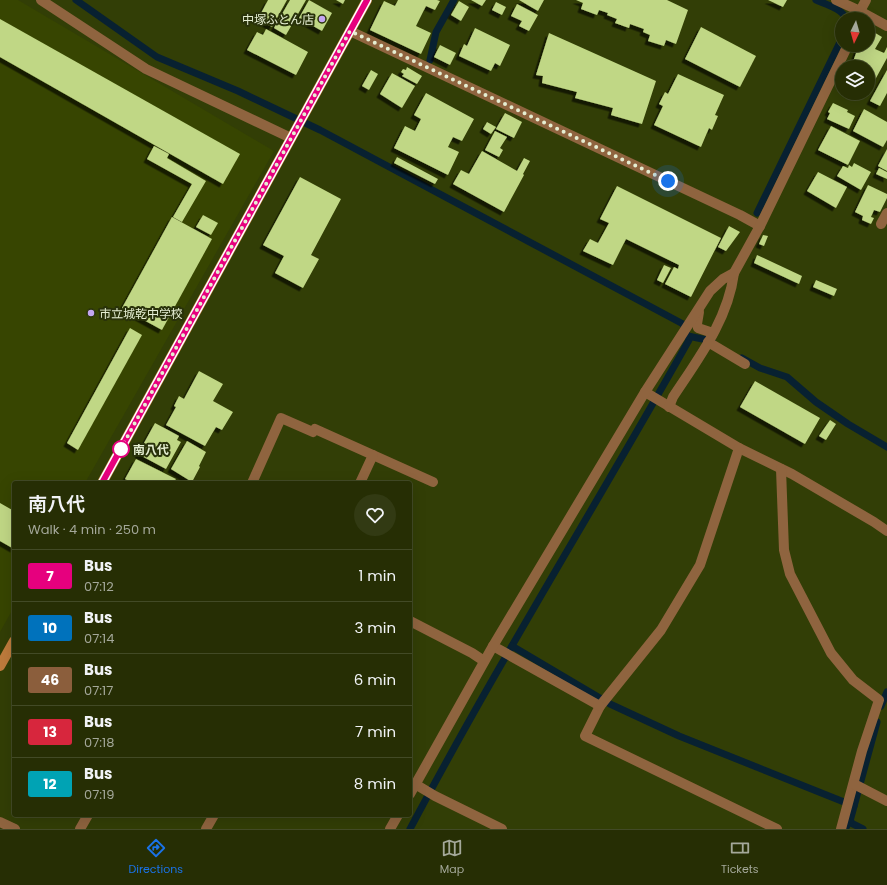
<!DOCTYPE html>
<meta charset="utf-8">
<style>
body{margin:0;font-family:Poppins,"Noto Sans JP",sans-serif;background:#323a13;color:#f1f3f6;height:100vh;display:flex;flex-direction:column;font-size:15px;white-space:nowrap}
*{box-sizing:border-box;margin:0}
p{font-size:13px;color:#a4a89a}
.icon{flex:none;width:22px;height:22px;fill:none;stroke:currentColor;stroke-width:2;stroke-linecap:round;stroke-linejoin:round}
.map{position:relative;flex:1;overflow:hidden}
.details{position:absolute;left:12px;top:481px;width:400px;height:336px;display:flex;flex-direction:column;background:#262e04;border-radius:4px;box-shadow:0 4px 16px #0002,0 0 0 1px #424a26}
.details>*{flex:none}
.badge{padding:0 8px;border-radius:3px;font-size:14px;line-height:26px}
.needle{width:26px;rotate:185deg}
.fabs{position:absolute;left:835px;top:12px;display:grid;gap:8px}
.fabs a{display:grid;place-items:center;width:40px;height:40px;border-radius:50%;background:#262e04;box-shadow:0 4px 16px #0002,0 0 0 1px #424a26;font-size:20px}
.you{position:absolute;width:20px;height:20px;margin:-10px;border:3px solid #fff;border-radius:50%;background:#1a73e8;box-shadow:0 0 0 6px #1a73e833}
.map>.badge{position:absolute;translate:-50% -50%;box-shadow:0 0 0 2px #fff}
.round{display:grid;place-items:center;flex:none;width:42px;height:42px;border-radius:21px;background:#323a13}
.summary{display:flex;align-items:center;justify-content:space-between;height:68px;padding:0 16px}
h1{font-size:19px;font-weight:600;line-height:30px}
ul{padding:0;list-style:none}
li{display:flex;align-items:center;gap:12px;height:52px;padding:0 16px;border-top:1px solid #424a26}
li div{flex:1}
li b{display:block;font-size:15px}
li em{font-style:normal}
li .badge{min-width:44px;font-weight:700;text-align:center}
.dock{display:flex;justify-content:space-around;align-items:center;height:56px;border-top:1px solid #424a26;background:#262e04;font-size:11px;color:#a4a89a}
.dock a{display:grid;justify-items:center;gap:2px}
.dock .current{color:#1a73e8}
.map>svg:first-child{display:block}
.built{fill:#374501}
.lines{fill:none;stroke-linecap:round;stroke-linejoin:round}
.stream{stroke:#082131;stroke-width:7}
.building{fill:#c0d785;filter:url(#shadow)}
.street{stroke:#8f643f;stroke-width:10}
.secondary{stroke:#be7b3c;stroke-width:10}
.line-casing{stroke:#fff;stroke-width:9}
.line{stroke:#e6007e;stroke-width:6}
.walk{stroke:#e5eed2;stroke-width:4;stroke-dasharray:0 7.2}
.poi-dot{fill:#c4a7f1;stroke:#29320a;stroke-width:1.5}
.stop-dot{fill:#fff;stroke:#e6007e;stroke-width:2}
.labels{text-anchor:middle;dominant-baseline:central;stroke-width:4;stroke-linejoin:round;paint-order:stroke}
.poi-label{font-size:12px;fill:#e5eed2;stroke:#29320a;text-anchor:end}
.stop-label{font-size:12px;font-weight:bold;fill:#e5eed2;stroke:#29320a;text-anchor:start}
</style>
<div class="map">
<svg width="887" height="829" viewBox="0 0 887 829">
<defs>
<filter id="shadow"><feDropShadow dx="-3.5" dy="3.5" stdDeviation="0" flood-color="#0009"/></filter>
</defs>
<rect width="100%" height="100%" fill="#323e06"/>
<path class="built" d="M0,0H18L274,151L85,483H14V607L0,632Z"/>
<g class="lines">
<g class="stream">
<path d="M76,0L157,57L238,91L320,130L683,324L689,340C597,504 498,663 410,829"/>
<path d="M816,0C825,4 843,9 846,19"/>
<path d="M430,60L436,32L454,0"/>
<path d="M757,213L842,38"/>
<path d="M688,336L712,341"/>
<path d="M742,358L760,368L787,377L816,402L848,424L887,447"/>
<path d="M512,646L610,704L679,736L854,806"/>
<path d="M881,706L887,692"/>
<path d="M850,821L853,824L863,829"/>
<path d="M845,829L850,821L877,722"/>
</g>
</g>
<g class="building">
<path d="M268,0H287L272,27L258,19Z"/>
<path d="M290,0H306L286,35L274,28Z"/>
<path d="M309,0L332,13L322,31L299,18Z"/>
<path d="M336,0H345L343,4Z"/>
<path d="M398,0H437L440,1L435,10L426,6L416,26L431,33L421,54L370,30L384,1L395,6Z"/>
<path d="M471,0H486L482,6Z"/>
<path d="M519,0H544L538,11Z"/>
<path d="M576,0H667L688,10L676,44L666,40L664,46L648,41L650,35L643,32L644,29L630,24L629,28L615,23L617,19L607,15L608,13L599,10L597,15L581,9L583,3Z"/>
<path d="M768,0H787L783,7Z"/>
<path d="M459,1L469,7L461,21L451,15Z"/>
<path d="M496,2L506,7L502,15L492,10Z"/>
<path d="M517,4L538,15L529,31L519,26L522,21L511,16Z"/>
<path d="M0,19L240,154L223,184L0,57Z"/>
<path d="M701,27L756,56L740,87L685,59Z"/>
<path d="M475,28L510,45L500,66L495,63L491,71L459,56L464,44L467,46Z"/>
<path d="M266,29L308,52L296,75L247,50L257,32L263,35Z"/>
<path d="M872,31L882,37L875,49L884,53L887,47V58L870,89L868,88V67H851L859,45H868V34L869,35Z"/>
<path d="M549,33L656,81L642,124L611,115L613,108L575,98L577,92L542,83L543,76L536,75Z"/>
<path d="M440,45L456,53L450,65L434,57Z"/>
<path d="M407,67L422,76L417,84L402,76L404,74L401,72L403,69L406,70Z"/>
<path d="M371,70L378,74L369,90L362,86Z"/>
<path d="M887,70V93L880,106L870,101Z"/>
<path d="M392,73L415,86L402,108L380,94Z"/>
<path d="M678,74L724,95L715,115L718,116L712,130L709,128L701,147L654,125L663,106L659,104L665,92L668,94Z"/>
<path d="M426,93L474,119L462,141L453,137L448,147L459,152L448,175L394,148L405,126L415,131L421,119L414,115Z"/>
<path d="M833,103L848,110L847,112L855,116L849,129L827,119L830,113L828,112Z"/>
<path d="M864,109L887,122V140L883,147L853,131Z"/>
<path d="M505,113L522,122L514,138L496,129Z"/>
<path d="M487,122L496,127L491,134L483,129Z"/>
<path d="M831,126L860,141L848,165L818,150Z"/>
<path d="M495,131L507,137L500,148L503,150L499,157L485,150Z"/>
<path d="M154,146L169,154L167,158L206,181L182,222L173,217L192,184L147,159Z"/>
<path d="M887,149V171L878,166Z"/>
<path d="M482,151L517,171L524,158L530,161L523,174L524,175L504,212L453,184L461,170L469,174Z"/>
<path d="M397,157L438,179L435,184L394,163Z"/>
<path d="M854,163L871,172L861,190L837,176L843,166L848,168L849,165L852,167Z"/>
<path d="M879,168L887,172V179L876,174Z"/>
<path d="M818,172L847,187L836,208L807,191Z"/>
<path d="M300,177L341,199L311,255L319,259L303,288L275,273L284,256L263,245Z"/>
<path d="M868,185L887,194V198L880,212L874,210L871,217L874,218L871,224L862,220L863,216L855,212Z"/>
<path d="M617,186L721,238L691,297L665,284L674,267L678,269L679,265L626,239L613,265L583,251L590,239L598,243L609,223L600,219Z"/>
<path d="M203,215L218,223L211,235L196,227Z"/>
<path d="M172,217L212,239L162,330L122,308Z"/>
<path d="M729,226L740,232L726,251L718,247Z"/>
<path d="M763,235L768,236L764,246L759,244Z"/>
<path d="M757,255L802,276L799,284L754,263Z"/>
<path d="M664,265L671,268L663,283L657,280Z"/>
<path d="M816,280L837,289L834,296L813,287Z"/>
<path d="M130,328L142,335L78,450L67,443Z"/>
<path d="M199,371L223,384L213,401L233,412L222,430L216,427L205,446L166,425L176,407L174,406L179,396L184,399Z"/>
<path d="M755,381L820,418L805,444L740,407Z"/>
<path d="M830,420L836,424L826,440L819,436Z"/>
<path d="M155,423L179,436L177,440L181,442L166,469L138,454Z"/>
<path d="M187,441L206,452L199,466L200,467L192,482L171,469Z"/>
<path d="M136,459L176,479L173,483H133L125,479Z"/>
<path d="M0,503L14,511V549L0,541Z"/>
</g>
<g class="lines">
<g class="street">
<path d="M41,0L146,69L291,138"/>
<path d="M836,0L860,11"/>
<path d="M863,13L887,26"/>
<path d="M862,15L863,13L860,11L866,0"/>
<path d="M350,31L740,215L760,226"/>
<path d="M881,224L887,213"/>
<path d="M699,312L697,324L698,328L713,333"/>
<path d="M708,342L745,364"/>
<path d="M645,392L739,448L792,474L874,522L887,531"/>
<path d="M669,407L673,397C698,359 728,320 734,273"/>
<path d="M739,448L700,565L661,630L600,706L585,736L777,829"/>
<path d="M781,469L784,550L790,574L831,653L853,680L879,700L862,751L841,829"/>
<path d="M252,483L281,418L313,432L315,429L433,482"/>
<path d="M360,483L373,455"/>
<path d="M410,621L472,653L484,661"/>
<path d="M493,646L600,706"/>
<path d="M415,784L435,796L502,829"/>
<path d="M854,784L887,801"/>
<path d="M410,794L493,646L645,392L710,291L723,279L734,273L760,226L848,45"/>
<path d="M0,822L15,829"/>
<path d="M80,829L88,815"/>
<path d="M206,829L214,815"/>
<path d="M390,829L398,815"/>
</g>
<g class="secondary">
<path d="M102,483L367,0"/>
<path d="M0,666L14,641"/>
</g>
</g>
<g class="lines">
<g class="line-casing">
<path id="line" d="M102,483L367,0"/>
</g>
<use href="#line" class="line"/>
<path class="walk" d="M121,449L119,452L350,31L668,181"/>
</g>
<g class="poi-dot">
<circle cx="322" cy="19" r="4"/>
<circle cx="91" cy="313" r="4"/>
</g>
<circle class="stop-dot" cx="121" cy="449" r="8"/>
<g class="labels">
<g class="poi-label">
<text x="314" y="19">中塚ふとん店</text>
<text x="99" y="313" text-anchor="start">市立城乾中学校</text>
</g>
<g class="stop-label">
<text x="133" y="449">南八代</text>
</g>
</g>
</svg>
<div class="fabs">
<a><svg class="needle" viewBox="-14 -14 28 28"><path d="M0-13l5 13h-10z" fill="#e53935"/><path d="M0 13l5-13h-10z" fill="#a4a89a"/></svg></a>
<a><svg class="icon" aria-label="layers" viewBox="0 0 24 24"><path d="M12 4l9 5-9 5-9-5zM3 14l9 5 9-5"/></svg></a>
</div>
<div class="you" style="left:668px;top:181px"></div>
<section class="details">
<div class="summary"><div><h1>南八代</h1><p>Walk · 4 min · 250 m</p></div><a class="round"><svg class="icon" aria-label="heart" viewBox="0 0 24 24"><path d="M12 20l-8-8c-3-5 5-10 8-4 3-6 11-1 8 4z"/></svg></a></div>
<ul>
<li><span class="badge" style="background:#e6007e;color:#fff">7</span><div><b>Bus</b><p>07:12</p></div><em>1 min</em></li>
<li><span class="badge" style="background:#0072bc;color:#fff">10</span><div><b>Bus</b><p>07:14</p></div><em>3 min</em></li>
<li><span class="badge" style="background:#8b5e3c;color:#fff">46</span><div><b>Bus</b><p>07:17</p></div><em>6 min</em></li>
<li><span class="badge" style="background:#d7263d;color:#fff">13</span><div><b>Bus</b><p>07:18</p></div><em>7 min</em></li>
<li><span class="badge" style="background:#00a3b4;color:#fff">12</span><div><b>Bus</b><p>07:19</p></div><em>8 min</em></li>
</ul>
</section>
</div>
<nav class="dock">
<a class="current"><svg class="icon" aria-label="directions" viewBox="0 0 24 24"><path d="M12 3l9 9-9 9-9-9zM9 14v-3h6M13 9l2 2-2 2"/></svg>Directions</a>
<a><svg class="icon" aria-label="map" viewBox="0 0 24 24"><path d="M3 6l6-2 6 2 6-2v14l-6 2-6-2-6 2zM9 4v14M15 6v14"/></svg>Map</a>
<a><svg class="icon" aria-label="tickets" viewBox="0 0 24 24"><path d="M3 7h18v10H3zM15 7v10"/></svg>Tickets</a>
</nav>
